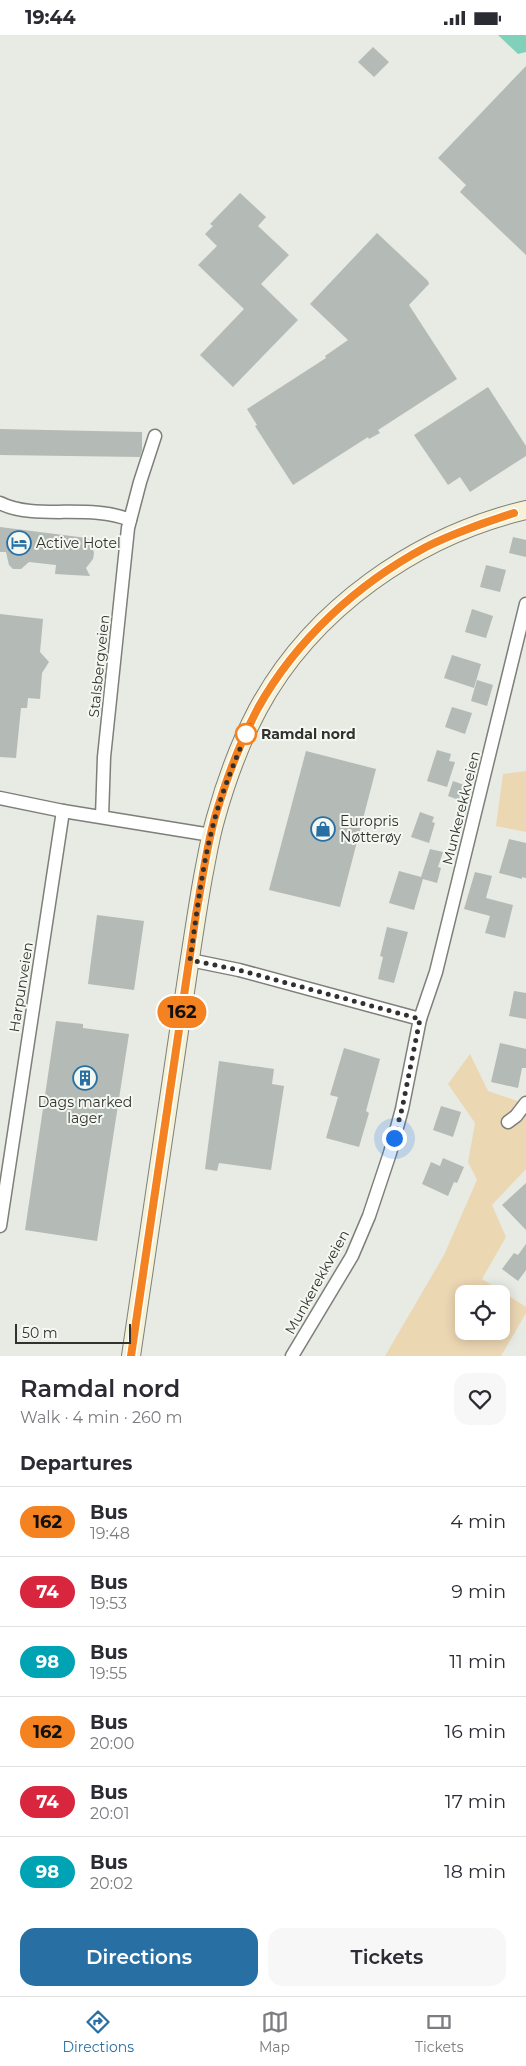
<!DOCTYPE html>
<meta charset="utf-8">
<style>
body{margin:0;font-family:Montserrat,sans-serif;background:#f7f7f7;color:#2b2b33;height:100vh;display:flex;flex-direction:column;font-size:19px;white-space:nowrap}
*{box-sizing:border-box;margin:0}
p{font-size:16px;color:#7c7c81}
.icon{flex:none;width:28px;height:28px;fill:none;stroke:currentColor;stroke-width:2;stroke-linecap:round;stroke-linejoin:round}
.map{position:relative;height:1321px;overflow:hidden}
.sheet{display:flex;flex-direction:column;background:#fff;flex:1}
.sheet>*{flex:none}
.badge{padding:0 10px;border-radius:16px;font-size:18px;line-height:32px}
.buttons{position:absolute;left:455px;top:1250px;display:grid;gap:10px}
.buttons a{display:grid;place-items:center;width:55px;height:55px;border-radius:10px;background:#fff;box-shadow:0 2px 12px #0003;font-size:25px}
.scale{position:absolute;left:15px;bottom:12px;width:116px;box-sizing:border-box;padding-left:5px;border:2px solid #313230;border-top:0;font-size:14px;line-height:18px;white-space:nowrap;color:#313230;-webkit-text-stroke:4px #f5f8f1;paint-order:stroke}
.you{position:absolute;width:25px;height:25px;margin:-12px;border:4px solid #fff;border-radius:50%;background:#1a73e8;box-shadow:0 0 0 8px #1a73e833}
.map>.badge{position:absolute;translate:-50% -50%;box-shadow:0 0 0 2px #fff}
h2{padding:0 20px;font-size:19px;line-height:45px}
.round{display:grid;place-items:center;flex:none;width:52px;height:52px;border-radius:15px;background:#f7f7f7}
.summary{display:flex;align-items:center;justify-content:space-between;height:85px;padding:0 20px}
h1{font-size:24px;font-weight:600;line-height:38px}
.cta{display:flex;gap:10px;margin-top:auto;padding:10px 20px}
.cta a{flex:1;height:58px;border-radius:15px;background:#2870a4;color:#fff;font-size:20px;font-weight:600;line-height:58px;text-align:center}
.cta a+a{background:#f7f7f7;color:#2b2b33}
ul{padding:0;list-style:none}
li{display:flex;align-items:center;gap:15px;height:70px;padding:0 20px;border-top:1px solid #e1e1e2}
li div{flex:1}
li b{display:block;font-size:19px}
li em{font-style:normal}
li .badge{min-width:55px;font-weight:700;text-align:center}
.status{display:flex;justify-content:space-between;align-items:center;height:35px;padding:0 25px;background:#fff;direction:ltr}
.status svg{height:14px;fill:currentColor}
.tabs{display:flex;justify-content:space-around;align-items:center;height:70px;border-top:1px solid #e1e1e2;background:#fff;font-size:14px;color:#7c7c81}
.tabs a{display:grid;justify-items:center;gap:2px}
.tabs .on{color:#2870a4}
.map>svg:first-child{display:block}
.green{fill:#ecd7b3;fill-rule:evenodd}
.water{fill:#81d1ba}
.building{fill:#b4bab5}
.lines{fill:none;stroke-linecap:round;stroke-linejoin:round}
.minor-casing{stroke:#7d7f7a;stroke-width:15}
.secondary-casing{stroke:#7d7f7a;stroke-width:20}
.minor{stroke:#fff;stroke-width:12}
.secondary{stroke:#f5f2d7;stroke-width:18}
.line-casing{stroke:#fff;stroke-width:11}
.line{stroke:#f58220;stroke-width:8}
.walk{stroke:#313230;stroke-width:5;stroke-dasharray:0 9}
.stop-dot{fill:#fff;stroke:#f58220;stroke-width:2.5}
.labels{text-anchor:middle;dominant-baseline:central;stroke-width:4;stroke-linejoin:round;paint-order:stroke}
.poi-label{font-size:14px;fill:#313230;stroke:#f5f8f1;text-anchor:start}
.street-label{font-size:14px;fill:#313230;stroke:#f5f8f1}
.stop-label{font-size:14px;font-weight:bold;fill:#313230;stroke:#f5f8f1;text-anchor:start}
</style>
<div class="status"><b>19:44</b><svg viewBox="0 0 49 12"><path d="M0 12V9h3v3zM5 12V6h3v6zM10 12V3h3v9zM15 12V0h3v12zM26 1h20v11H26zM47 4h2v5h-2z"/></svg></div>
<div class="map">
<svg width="526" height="1321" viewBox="0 0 526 1321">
<rect width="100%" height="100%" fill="#e8eae4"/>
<g class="green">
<path d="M526,736V797L496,791L503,739Z"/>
<path d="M470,1019L488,1056L526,1069V1134L492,1170L506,1202L482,1244L526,1272V1278L501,1321H385L444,1220L477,1145L468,1127L475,1088L448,1049ZM464,1259H501V1296H464Z"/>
</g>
<path class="water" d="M498,0H526V17L518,19Z"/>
<g class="building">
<path d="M373,12L389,27L374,42L358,27Z"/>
<path d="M526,31V220L460,157L466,150L438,123Z"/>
<path d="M240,158L266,182L258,191L289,220L261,249L298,285L233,352L200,320L244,274L198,230L217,211L205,199L213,191L210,189Z"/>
<path d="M377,198L428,246L429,249L409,270L457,344L378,395L380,398L369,404L368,402L293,450L255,391L257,390L247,374L326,323L325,321L348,305L310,269Z"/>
<path d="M488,352L526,411V421L470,457L460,442L448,450L414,400Z"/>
<path d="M0,394L142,397V415L140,422L0,420Z"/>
<path d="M0,492L87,503L91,507L94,518L93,524L86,533L90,541L55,539L56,530L29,527L21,534H13L9,530L6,517H0Z"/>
<path d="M513,502L526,505V522L509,518Z"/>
<path d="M486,530L506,535L500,557L480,552Z"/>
<path d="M472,574L493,581L486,603L465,597Z"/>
<path d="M0,579L43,584L40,617L49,627L42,638L40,664L28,663L27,673H21L16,723L0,722Z"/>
<path d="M452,620L481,629L474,653L444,643Z"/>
<path d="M477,645L493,650L487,671L471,666Z"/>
<path d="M452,672L472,678L465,699L445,692Z"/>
<path d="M437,715L451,719L449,726L455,727L447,752L427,746Z"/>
<path d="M306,716L376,734L340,872L269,855Z"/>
<path d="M453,746L464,750L459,765L448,761Z"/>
<path d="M420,777L434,782L432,787L435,788L429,808L411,802Z"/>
<path d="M509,804L526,808V843L522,842V844L499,838Z"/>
<path d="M430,814L443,817L438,832L441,833L437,848L423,844L414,875L389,868L399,836L421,842Z"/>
<path d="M475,837L492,841L486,863L513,870L505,903L485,898L490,881L464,874Z"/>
<path d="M97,880L144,886L134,955L88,949Z"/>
<path d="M387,892L408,897L394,948L378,944L383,922L380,921Z"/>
<path d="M514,956L526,958V984L509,981Z"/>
<path d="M56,986L83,989V993L129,999L97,1206L25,1195Z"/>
<path d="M500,1008L526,1014V1033H522L518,1053L491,1047Z"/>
<path d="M344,1013L380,1024L366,1076L369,1078L359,1112L326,1103L338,1062L330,1060Z"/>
<path d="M219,1026L274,1034L272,1049L284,1051L271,1135L219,1128L217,1136L205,1134Z"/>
<path d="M441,1071L461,1077L453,1102L433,1095Z"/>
<path d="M443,1123L464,1132L457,1148L454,1147L448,1161L422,1149L431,1127L440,1131Z"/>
<path d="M526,1148V1195L502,1170Z"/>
<path d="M526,1209V1235L518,1246L502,1234L514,1218L518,1220Z"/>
</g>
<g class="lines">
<g class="minor-casing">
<g id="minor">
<path d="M0,468C35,486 89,468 130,485"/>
<path d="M0,763L63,776L211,800"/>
<path d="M102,782L104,722L128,493L140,447L155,401"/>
<path d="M190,925L239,935L420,984"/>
<path d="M508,1087L516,1081L526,1068"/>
<path d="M0,1191L63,776"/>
<path d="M292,1321L352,1221L369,1181L390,1118L402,1074L420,984L436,937L526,569"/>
</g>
</g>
<g class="secondary-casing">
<path id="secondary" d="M131,1321C147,1213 163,1105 179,996C187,945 194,893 203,842C207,822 210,802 216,782C226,746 240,708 258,674C312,574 416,501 526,475"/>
</g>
<use href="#minor" class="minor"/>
<use href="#secondary" class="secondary"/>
</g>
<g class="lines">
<g class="line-casing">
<path id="line" d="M131,1321L196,879C202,847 206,814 215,782C226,745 240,707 258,673C296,605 357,549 426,512C454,498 484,488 514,478"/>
</g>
<use href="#line" class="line"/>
<path class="walk" d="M246,699L250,690C237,721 224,751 215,783C202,829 197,878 190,925L239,935L420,984L402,1074L394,1103"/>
</g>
<defs>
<g id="hotel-ring" transform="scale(1.25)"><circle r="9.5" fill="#f5f8f1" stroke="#2870a4" stroke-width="1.5"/><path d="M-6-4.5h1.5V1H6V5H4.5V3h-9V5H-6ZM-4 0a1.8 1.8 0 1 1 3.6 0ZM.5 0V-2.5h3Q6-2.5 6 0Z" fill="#2870a4"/></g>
<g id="shop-ring" transform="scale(1.25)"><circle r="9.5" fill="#f5f8f1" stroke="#2870a4" stroke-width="1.5"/><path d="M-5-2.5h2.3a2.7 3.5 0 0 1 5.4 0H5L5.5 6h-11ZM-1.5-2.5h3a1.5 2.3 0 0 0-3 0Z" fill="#2870a4"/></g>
<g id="building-ring" transform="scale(1.25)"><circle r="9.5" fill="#f5f8f1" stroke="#2870a4" stroke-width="1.5"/><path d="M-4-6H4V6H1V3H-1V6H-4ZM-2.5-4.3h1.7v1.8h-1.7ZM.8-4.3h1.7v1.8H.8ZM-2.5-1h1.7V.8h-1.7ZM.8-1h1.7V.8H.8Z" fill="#2870a4"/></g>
</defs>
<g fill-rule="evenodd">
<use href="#hotel-ring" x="19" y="508"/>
<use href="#shop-ring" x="323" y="794"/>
<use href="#building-ring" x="85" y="1043"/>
</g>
<circle class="stop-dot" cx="246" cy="699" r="10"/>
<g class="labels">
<g class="poi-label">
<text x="36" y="508">Active Hotel</text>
<text x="340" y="786">Europris<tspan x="340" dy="16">Nøtterøy</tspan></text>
<text x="85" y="1067" text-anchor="middle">Dags marked<tspan x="85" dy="16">lager</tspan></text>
</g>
<g class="street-label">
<text transform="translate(99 631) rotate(-84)">Stalsbergveien</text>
<text transform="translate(461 773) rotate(-76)">Munkerekkveien</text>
<text transform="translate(21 952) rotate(-81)">Harpunveien</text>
<text transform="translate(317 1247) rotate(-61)">Munkerekkveien</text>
</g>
<g class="stop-label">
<text x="261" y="699">Ramdal nord</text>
</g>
</g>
</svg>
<div class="buttons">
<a><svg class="icon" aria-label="locate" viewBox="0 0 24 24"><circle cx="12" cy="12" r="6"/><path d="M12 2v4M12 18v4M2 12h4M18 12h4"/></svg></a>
</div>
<div class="scale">50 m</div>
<div class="you" style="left:394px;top:1103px"></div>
<b class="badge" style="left:182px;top:977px;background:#f58220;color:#111">162</b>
</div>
<section class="sheet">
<div class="summary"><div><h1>Ramdal nord</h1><p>Walk · 4 min · 260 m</p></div><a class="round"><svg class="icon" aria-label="heart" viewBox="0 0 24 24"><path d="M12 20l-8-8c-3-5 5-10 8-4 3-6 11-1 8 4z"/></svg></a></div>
<h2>Departures</h2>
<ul>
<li><span class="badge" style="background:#f58220;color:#111">162</span><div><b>Bus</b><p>19:48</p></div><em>4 min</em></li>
<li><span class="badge" style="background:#d7263d;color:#fff">74</span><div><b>Bus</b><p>19:53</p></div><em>9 min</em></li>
<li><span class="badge" style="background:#00a3b4;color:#fff">98</span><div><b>Bus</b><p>19:55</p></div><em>11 min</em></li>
<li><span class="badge" style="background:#f58220;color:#111">162</span><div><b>Bus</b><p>20:00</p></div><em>16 min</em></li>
<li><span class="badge" style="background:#d7263d;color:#fff">74</span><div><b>Bus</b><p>20:01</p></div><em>17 min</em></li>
<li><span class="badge" style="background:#00a3b4;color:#fff">98</span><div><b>Bus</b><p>20:02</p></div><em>18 min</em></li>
</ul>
<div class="cta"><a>Directions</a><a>Tickets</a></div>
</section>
<nav class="tabs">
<a class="on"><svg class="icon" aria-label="directions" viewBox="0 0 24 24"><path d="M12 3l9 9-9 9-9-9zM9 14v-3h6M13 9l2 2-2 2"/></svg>Directions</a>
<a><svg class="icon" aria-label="map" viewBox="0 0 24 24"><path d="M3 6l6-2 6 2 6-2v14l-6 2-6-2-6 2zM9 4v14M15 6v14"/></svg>Map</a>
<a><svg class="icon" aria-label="tickets" viewBox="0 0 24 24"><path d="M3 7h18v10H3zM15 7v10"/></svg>Tickets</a>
</nav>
